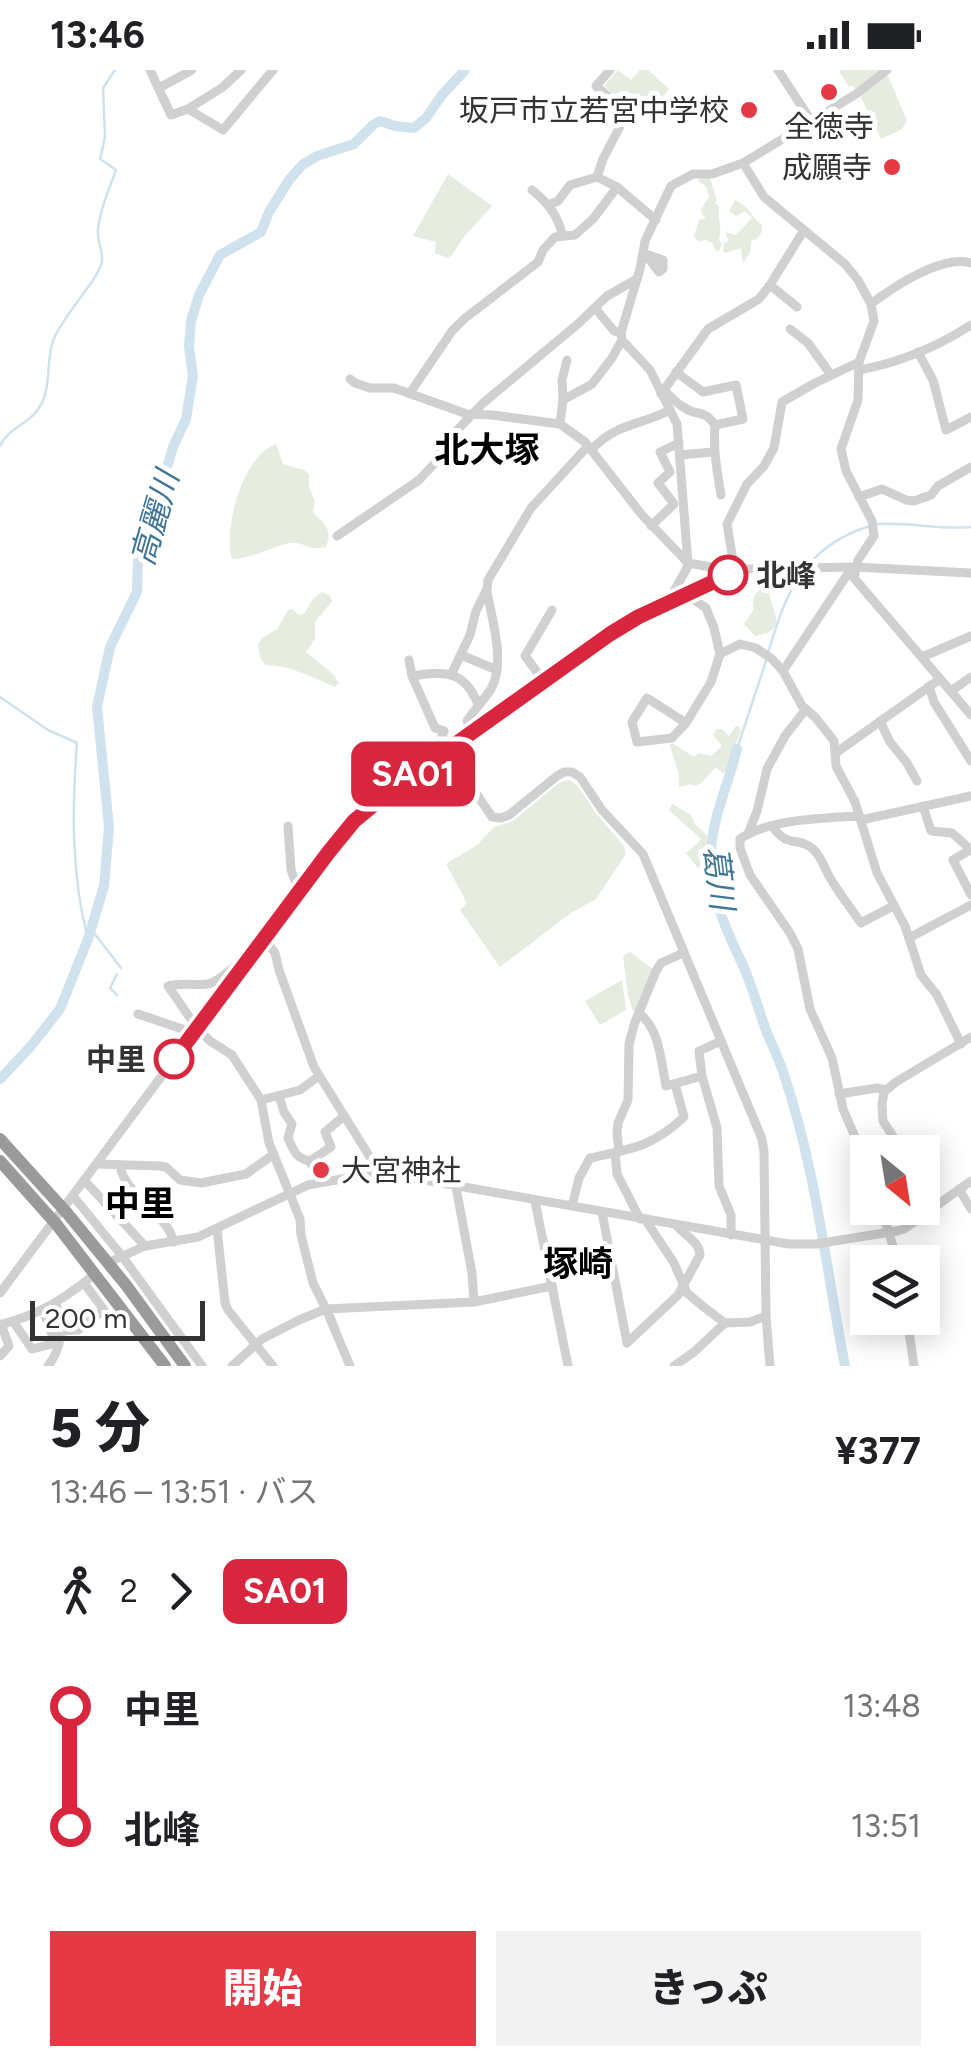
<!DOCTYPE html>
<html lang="ja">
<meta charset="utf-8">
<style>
body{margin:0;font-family:Figtree,"Noto Sans JP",sans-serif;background:#f2f2f2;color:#202124;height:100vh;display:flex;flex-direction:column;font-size:38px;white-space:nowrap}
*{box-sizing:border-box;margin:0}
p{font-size:32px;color:#757577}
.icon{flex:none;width:55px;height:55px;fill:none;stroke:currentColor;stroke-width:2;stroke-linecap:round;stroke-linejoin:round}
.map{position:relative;height:1296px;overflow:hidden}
.side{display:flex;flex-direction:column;background:#fff;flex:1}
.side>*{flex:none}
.badge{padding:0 20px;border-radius:15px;font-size:35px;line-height:65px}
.needle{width:65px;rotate:150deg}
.fabs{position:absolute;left:850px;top:1065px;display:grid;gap:20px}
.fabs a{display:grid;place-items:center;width:90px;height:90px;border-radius:0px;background:#fff;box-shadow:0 5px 25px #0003;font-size:50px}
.scale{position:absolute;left:30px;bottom:25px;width:175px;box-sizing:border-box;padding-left:10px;border:5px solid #333;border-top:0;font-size:28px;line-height:35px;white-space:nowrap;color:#333;-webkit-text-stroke:8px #fff;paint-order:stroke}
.map>.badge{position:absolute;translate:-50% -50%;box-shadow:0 0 0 5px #fff}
.legs{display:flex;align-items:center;gap:15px;height:110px;padding:0 50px;font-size:32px}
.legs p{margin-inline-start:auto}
.head{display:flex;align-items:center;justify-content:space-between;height:170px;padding:0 50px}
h1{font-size:55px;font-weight:800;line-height:75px}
.action{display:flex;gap:20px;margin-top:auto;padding:20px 50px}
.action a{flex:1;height:115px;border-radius:0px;background:#e63946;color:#fff;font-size:40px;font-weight:800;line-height:115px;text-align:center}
.action a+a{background:#f2f2f2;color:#202124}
ul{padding:0 50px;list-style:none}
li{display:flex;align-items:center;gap:35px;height:120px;font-size:38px}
li i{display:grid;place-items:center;width:15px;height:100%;margin:0 12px;background:currentColor}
li i::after{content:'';width:25px;height:25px;margin:-12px;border:8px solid;border-radius:50%;background:#fff}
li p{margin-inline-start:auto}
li:first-child i{background:linear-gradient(#0000 50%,currentColor 0)}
li:last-child i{background:linear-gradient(currentColor 50%,#0000 0)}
.status{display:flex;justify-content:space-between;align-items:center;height:70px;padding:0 50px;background:#fff;direction:ltr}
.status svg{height:28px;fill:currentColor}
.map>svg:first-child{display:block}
.green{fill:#e6ecdf}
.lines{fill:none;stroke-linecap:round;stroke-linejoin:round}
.stream{stroke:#cfe2ee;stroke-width:2.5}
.river{stroke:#cfe2ee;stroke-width:10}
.minor{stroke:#d0d0d0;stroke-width:9}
.highway{stroke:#9a9a9a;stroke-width:12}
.highway-bridge{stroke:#9a9a9a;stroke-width:12}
.line-1-casing{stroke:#fff;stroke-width:22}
.line-1{stroke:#d7263d;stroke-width:15}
.poi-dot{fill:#e63946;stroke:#fff;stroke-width:4}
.stop-1-dot{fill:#fff;stroke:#d7263d;stroke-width:5}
.labels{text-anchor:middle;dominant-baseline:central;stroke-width:10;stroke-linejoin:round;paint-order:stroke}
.poi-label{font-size:30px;fill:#333;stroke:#fff;text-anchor:end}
.stop-label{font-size:30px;font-weight:bold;fill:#333;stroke:#fff;text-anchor:start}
.water-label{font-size:32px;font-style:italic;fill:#3f7597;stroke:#fff}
.quarter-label{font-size:35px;font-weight:bold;fill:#000;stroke:#fff}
</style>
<div class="status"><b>13:46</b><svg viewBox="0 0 49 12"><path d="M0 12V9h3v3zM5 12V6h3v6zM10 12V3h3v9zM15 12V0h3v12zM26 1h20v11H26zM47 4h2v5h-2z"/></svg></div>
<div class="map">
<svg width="971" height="1296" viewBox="0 0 971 1296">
<rect width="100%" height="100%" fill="#fff"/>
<g class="green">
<path d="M618,0L631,10L640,0H648L669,19L646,45L627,36L604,16Z"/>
<path d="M841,0H880L855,19L853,15L849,17L839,1Z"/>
<path d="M885,5L888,6L907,51L902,59L881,69L859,23Z"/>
<path d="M448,104L492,136L463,168L452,185L448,188L435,183L436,172L413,166Z"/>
<path d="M701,107L710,108L717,131L715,132L719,137C717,149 723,158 719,169L722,174L719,181H716L712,173L704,170L700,172L694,167L699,150L706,148L702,144L701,139L709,127L706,116L697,111Z"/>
<path d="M735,130C749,136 753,149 762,155L761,163L757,169L751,171L750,183L743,193L741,178L725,183L723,181L724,173L729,171L725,162L736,165L752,148L745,141L736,146L729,141Z"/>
<path d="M276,374L283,394L304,400L309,404V418L315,431L313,442C325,455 333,459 326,477C307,481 310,475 296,473C282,471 252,490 232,489C223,458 243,385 276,374Z"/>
<path d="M765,517C776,528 766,516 771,531C778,552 782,561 755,566L744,554L754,539C750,528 756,522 765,517Z"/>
<path d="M322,522L330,526L332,531L315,552V569L306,582L334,605L339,613L335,617C314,608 289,595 265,595L260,587L258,575L262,568L277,559L288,540L292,539L299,545L304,544L313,529Z"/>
<path d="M736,656L739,657L741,660L726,701L723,703L716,697L702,712L696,716L690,714L679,717V706L670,675L672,673L694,687L698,683L711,686L722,676L713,665L717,659H722L729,666Z"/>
<path d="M569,710L578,716L595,742L624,776L626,784L596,829L572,842L500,897L460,840L467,833L446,794L477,775L494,757L513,751L560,712Z"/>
<path d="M672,734L691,745L695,754L707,765L705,792L698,798L686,783L698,773L701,769L671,742L669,740Z"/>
<path d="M630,882L654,900L639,941H633L628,925L623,886Z"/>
<path d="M622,910L626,940L600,955L585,931Z"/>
</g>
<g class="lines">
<g class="stream">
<path d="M0,376C10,355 31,355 42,333C51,314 46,291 53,271C61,247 99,210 102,191C103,181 97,170 98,160C100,140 109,119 116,100L100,89L105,67L103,18L115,0"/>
<path d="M878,454C909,452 940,460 971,457"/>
<path d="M810,493C827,474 847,463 870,456"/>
<path d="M768,583C777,554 784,528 802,503"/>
<path d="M0,627L48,660L77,673C72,738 71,806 88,869"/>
<path d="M737,679L766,591"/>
<path d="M91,859L121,898"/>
<path d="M117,904L110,918L117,925"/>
<path d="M333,1245L339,1261"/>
</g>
<g class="river">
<path d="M737,679C727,720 708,755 711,798C714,832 726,860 741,891C752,914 758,939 767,963C773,977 780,991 784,1005C816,1099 826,1199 845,1296"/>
<path d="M0,1009L31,976L60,939L88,869L104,816L109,757L97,637L110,577L137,522L138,487L152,448L173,377L186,349L193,306L189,277L191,251L199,225L220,185L261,162L269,142L289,110L302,95L317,86L354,74L373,55L380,51L395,56L414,58L426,48L442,25L465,0"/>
</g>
<g class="minor">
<path d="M150,0L171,45L188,39L223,60L273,0"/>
<path d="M610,0L596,16L627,43L603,89L597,107L617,117L656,150"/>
<path d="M778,0L812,52"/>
<path d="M159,18L192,0"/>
<path d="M188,39L223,17L241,0"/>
<path d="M743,93L764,127L845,194L858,210L871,234L874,251L859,292L858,330L841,379L846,401L872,451L874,466L858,490L854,508L971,645"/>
<path d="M532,120C546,131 559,147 562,165"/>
<path d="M548,135L558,131L570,115L597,107"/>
<path d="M642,187L650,190L659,202L663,199V190L643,183"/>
<path d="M770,215L797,237"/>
<path d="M871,234C893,217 943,184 971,193"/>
<path d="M595,238L614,261L621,263"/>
<path d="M790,259L808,273L831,305"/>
<path d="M918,282L933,310L946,360L971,347"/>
<path d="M859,300C898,293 937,277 971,255"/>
<path d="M676,302L703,322L736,315L743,349L715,355"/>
<path d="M350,309L355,313L370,318H394L467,344L492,345L560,354L585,372L642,445L688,493L687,498L668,532"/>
<path d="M664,320C670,326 677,334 685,338C698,347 703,338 715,355C713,379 717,401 721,425"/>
<path d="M410,323L452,261L464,249L538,192L543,180L555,167L575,165L593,149L617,117"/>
<path d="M661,324L708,259L759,229L770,215L804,160"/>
<path d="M563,330L562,310L567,290"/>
<path d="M560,354L563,330L592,314L612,288L622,270"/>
<path d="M591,380C616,353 639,356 670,340"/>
<path d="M680,385L713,382"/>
<path d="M859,427L882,419L906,430L914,431L931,425L938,416L971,397"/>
<path d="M651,456L674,434L658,413L670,402L660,382L679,373"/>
<path d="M337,466L419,410L434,394L445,373L482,334L579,253L607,226L637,209"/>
<path d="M735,502L727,454L747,414L764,396L774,378L782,332L815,313L859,292"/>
<path d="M732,503L723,499L688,493L677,354L650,300L622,270L621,263L640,199L645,171L671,116L693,104H712L743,93L856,24L887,0"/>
<path d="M720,584L740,574L756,578L772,589L783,601L802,636L815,647L834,671L836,696L855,732L877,803L905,856L921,905L937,925L961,974"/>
<path d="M461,585L497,600"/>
<path d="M922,587L971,566"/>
<path d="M409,590L412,606L435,658L444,661"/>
<path d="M783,601L847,505"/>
<path d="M452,603L470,565L476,541L487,519L488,510L531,438L588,376"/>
<path d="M412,606C445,601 464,600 478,634"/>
<path d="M543,610L525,586L552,540"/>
<path d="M929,616L934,632L971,691"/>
<path d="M951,621L971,607"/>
<path d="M880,651L890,672L907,693L917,711"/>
<path d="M686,653L647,628L632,652L637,672L672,668L686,653L711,612L720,584L714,558L706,538L686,524"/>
<path d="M444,661L442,666L447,680L492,747L501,748L509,745L557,706L564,702H572L580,707L602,740L643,784L762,1069L764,1082L766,1246L770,1296"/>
<path d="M473,661L467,651C474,640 484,630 491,619C506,593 492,550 487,522"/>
<path d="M837,682L940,609"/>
<path d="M923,736L931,761L952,763L971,780"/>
<path d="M860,746C825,748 768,749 740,769V778L750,805L790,863L798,879L810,939L832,988L843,1039L868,1097"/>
<path d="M861,750L971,726"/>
<path d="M288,756L291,800L299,822"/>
<path d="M773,757C788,779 799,766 813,779C821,786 824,797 829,806C838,822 850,837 861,853L893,836"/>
<path d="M748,764L757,741L767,699L785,666L806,639"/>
<path d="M970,780L953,790L971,825"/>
<path d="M264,868L275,883L279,900L314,997L381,1105"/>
<path d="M909,868L971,835"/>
<path d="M249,888C234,893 222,911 208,914C196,916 182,912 168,916L197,958L210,971L232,985L261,1030L269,1073L300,1149L301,1165L313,1213L326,1239L350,1296"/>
<path d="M138,944L194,963"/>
<path d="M640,944C660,960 661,992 666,1016L702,1006L717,1058L719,1116L731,1145V1165"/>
<path d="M702,1006L699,981L721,971"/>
<path d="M839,1024L877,1018L886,1020"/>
<path d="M279,1026L284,1042L292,1054L288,1068C294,1081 295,1088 310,1091L320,1112"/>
<path d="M261,1030L300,1020L319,1006"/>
<path d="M619,1082L617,1063L618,1053L628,1030L629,974L635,952L656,901L661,893L683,883"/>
<path d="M903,1082L883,1051L882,1034L884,1022L896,1012L971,967"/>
<path d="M615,1083L617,1104L640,1149"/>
<path d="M310,1091L331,1077L325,1062L344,1046"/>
<path d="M97,1094L160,1096L166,1097L180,1110L201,1113L246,1104L274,1084"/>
<path d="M120,1095C123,1123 166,1142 174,1172"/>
<path d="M84,1110L145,1176"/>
<path d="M456,1117L472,1203L474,1232"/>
<path d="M959,1119L971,1139"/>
<path d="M73,1126L122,1186L202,1296"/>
<path d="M535,1131L568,1296"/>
<path d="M572,1136L579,1108L590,1088C631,1079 652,1077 684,1047L675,1014"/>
<path d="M881,1138L898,1192"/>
<path d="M602,1142L627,1273"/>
<path d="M645,1149L674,1193L687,1223L705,1238L725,1253L750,1252L766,1246"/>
<path d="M217,1159L225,1233L228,1240L273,1296"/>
<path d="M114,1190L145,1176L198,1167L308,1115L364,1105L407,1107L789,1174H816L897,1161L904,1159L971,1111"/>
<path d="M0,1223L342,764L367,739L393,718L610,563L686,524L732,503L747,499L855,497L971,503"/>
<path d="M907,1248L914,1296"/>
<path d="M13,1251L32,1279L52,1274L54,1270L43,1240"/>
<path d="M0,1255C39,1244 58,1233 90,1208"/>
<path d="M61,1261L78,1260L104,1240L84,1213"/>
<path d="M627,1273L678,1225L700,1185C700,1172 685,1166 677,1156"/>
<path d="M0,1286L9,1276L1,1254"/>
<path d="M48,1296C63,1276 63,1257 56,1234"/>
<path d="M232,1296L262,1269L299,1250L326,1239L474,1232L552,1216"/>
<path d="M674,1296L694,1282L725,1253"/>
</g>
<g class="highway">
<path d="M67,1143L126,1215L185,1296"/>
<path d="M57,1155L165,1296"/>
</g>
<g class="highway-bridge">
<path d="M0,1069L67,1143"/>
<path d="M0,1091L57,1155"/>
</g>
</g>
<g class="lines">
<g class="line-1-casing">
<path id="line-1" d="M174,989L328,783L354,751L394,718L610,564L638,547L728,505"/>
</g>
<use href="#line-1" class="line-1"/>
</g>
<g class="poi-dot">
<circle cx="829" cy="22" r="10"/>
<circle cx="749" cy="40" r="10"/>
<circle cx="892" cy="97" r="10"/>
<circle cx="321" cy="1100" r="10"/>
</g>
<g class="stop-1-dot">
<circle cx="728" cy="505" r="18"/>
<circle cx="174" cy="989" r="18"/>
</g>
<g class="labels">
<g class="poi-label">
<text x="729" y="40">坂戸市立若宮中学校</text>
<text x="829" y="56" text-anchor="middle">全徳寺</text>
<text x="872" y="97">成願寺</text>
<text x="341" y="1100" text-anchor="start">大宮神社</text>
</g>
<g class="stop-label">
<text x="756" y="505">北峰</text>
<text x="146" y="989" text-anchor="end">中里</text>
</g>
<g class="water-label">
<text transform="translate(155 448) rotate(-74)">高麗川</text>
<text transform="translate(719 808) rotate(83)">葛川</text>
</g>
<g class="quarter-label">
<text x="487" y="380">北大塚</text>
<text x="140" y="1134">中里</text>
<text x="578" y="1194">塚崎</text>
</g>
</g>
</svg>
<div class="fabs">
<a><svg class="needle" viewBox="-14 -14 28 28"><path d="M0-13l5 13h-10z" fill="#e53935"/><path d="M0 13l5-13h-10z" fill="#757577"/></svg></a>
<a><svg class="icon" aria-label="layers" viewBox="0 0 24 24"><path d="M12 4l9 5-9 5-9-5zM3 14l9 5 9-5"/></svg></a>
</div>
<div class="scale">200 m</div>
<b class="badge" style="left:413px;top:704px;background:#d7263d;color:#fff">SA01</b>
</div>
<section class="side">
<div class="head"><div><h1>5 分</h1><p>13:46 – 13:51 · バス</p></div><b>¥377</b></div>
<div class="legs"><svg class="icon" aria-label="walk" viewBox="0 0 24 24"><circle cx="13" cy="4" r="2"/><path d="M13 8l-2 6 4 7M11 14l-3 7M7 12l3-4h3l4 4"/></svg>2<svg class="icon" aria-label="forward" viewBox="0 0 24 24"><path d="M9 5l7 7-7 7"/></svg><b class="badge" style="background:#d7263d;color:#fff">SA01</b></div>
<ul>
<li><i style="color:#d7263d"></i><b>中里</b><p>13:48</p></li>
<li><i style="color:#d7263d"></i><b>北峰</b><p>13:51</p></li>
</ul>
<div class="action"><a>開始</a><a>きっぷ</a></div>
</section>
